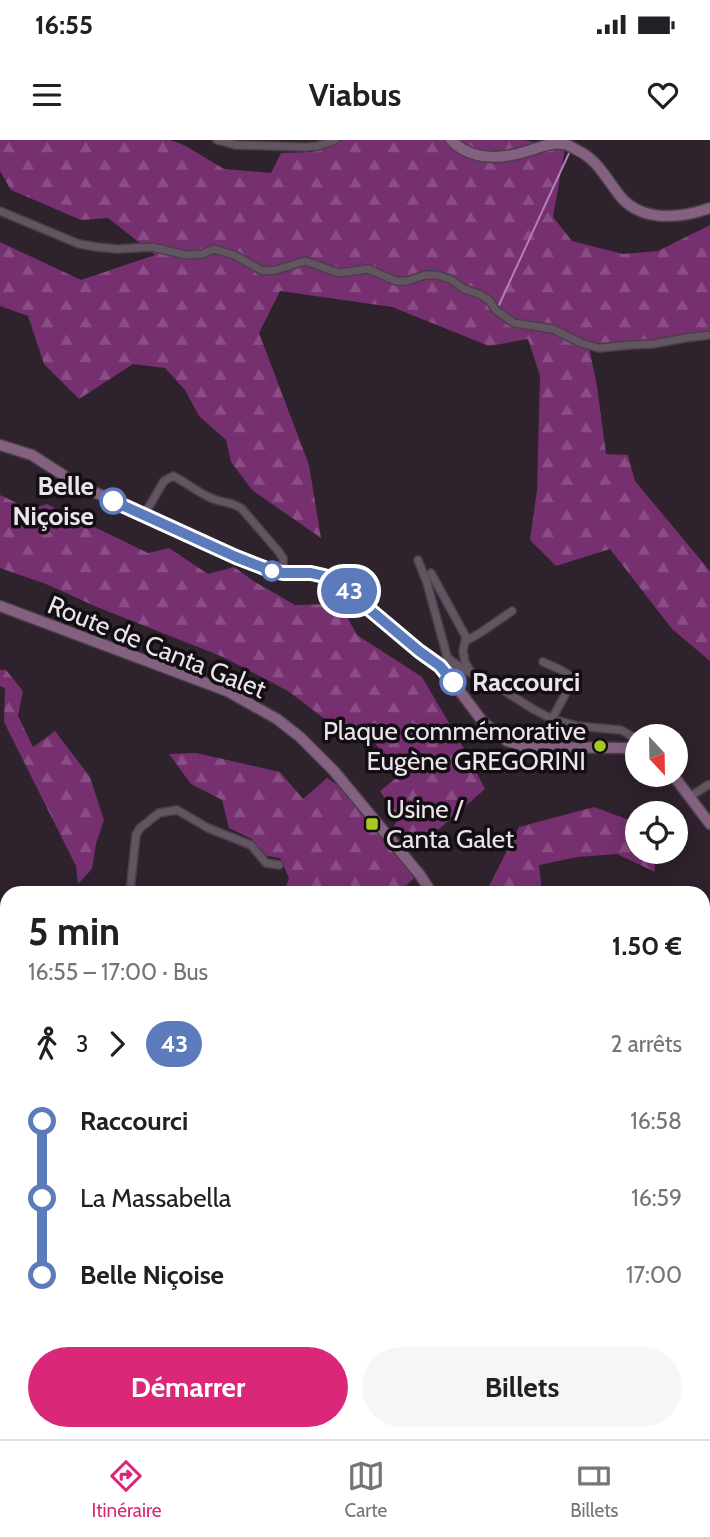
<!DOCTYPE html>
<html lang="fr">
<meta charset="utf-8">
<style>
body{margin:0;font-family:Cabin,sans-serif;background:#f6f6f6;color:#202124;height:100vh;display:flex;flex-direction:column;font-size:26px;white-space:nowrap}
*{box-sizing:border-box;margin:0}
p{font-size:23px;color:#757577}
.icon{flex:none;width:38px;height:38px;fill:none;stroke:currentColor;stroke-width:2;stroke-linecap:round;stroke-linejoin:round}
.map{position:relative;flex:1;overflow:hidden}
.drawer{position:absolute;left:0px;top:746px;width:710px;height:555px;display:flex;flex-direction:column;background:#fff;border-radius:21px 21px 0 0;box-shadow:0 4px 18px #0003}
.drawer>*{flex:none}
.badge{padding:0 14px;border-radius:23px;font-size:24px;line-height:46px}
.needle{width:46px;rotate:158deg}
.buttons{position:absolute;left:625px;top:584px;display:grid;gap:14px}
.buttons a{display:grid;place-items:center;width:63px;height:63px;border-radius:50%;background:#fff;box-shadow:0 4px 18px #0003;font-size:35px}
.map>.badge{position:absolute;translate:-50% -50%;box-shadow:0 0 0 4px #fff}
.legs{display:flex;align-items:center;gap:10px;height:77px;padding:0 28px;font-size:23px}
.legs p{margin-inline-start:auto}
.summary{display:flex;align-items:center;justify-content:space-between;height:119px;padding:0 28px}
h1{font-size:38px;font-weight:700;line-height:52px}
.cta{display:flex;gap:14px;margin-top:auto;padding:14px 28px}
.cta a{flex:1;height:80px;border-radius:42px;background:#db2777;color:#fff;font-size:28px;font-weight:700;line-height:80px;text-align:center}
.cta a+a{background:#f6f6f6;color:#202124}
ul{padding:0 28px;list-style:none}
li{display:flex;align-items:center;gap:24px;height:77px;font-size:26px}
li i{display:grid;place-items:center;width:10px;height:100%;margin:0 9px;background:currentColor}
li i::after{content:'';width:18px;height:18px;margin:-9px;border:5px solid;border-radius:50%;background:#fff}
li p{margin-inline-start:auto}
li:first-child i{background:linear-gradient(#0000 50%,currentColor 0)}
li:last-child i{background:linear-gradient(currentColor 50%,#0000 0)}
.status{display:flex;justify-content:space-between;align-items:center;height:49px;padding:0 35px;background:#fff;direction:ltr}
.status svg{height:19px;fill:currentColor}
header{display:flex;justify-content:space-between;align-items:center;height:91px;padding:0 28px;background:#fff;font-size:32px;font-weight:700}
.tabs{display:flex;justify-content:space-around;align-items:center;height:98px;border-top:2px solid #e0e0e0;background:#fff;font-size:19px;color:#757577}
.tabs a{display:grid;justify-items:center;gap:4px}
.tabs .selected{color:#db2777}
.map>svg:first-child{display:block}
.forest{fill:url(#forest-firs)}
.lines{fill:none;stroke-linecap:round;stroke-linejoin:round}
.stream{stroke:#b57faf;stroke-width:2}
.street-casing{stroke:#493f48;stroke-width:10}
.secondary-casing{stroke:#493f48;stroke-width:13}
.street{stroke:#625460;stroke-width:7}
.secondary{stroke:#846180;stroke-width:10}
.line-1-casing{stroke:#fff;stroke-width:16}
.line-1{stroke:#5b7bbc;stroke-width:10}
.stop-1-dot{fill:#fff;stroke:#5b7bbc;stroke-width:3.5}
.poi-dot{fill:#a7c820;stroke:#130e12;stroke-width:2.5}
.labels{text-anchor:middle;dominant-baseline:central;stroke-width:7;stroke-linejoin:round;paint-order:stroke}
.stop-label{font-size:26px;font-weight:bold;fill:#ece4eb;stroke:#130e12;text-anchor:end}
.street-label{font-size:26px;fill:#ece4eb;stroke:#130e12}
.poi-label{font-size:26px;fill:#ece4eb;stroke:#130e12;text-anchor:end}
</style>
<div class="status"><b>16:55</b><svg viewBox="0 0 49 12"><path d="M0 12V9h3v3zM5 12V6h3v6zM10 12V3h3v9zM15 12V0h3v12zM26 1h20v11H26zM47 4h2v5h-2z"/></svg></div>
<header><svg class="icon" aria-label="menu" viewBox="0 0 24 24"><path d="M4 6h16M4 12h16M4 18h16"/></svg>Viabus<svg class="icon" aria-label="heart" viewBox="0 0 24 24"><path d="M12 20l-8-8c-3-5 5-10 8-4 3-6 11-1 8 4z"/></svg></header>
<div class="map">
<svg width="710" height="1299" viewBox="0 0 710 1299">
<defs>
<pattern id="forest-firs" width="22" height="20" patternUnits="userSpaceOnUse" patternTransform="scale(1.75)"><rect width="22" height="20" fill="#763070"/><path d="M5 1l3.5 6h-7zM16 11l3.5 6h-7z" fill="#8a4e85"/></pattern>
</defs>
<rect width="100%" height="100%" fill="#2e222c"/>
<g class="forest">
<path d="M0,0H170L184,5L224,29L271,33L281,13L312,12L341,0H523L565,8L553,77L572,101L623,114L658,111L710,85V196L601,205L588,202L597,246L606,314L628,315L635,341L710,431V521L672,489L610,409L556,426L530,400L537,350L540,236L528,199L489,206L392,167L280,151L259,193L309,325L321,398L252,350L231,322L226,300L199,276L185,250L165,228L133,224L79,259L44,224L28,176L0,166V102L81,140L155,115L108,78L81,80L11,50L0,31Z"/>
<path d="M0,355L30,369L47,364L148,413L169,408L208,434L234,427L255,442L295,465L340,464L357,495L422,537L467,614L485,649L424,702L392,689L398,679L380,651L400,635L370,597L347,596L288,551L223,517L97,467L46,444L0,428Z"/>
<path d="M0,530H6L23,551L18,576L33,607L55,591L90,637L104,680L96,704L92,729L78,744L76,726L4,582L5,548L0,546Z"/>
<path d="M196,613L280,632L303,659L327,638L342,648L415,737L400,752H284L289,738L280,718L262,715L252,699L229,688L222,660L191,644L169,614Z"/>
<path d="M594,667L637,683V712H654L655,732L617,714L577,717L539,725L542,752H486L519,687Z"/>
<rect x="0" y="882" width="7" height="100"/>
<path d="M704,990L710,994V1101L704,1093Z"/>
<path d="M704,1120L710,1131V1299H698L695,1293H704Z"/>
<path d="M0,1133L7,1136V1293H421L430,1299H0Z"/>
</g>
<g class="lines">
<path class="stream" d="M499,165L570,11"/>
<g class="street-casing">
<g id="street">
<path d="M217,0L235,5L306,7L318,6L335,0"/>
<path d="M0,71L79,104L97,107L118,109L152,107L186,115L202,114L214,109L234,115L263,131L276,130L305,121L339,133L368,129L396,141H407L425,135H437L450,139L464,149L479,154L489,160L496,170L514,183L553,189L581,203L599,208L631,205L653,204L685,198L710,195"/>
<path d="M144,375L164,341L173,336C185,342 196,351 209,357C219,363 232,361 242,369L279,412L283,418V433"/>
<path d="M418,420L427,443L450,527L459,540L456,545"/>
<path d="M431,433L466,497L463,511L465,522L471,532"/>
<path d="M466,501L480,493L512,471"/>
<path d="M448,518L464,530L489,541L533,569L552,579L577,586L621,590L637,599"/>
<path d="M543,522L559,529L574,538L552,579"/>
<path d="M689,657L708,645H710"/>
<path d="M130,752L136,695L140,688L159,673L177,670L208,688L251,705L266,723L279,725"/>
<path d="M704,811L710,810"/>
<path d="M0,1066L7,1069"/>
<path d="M0,1097L7,1103"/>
<path d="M538,1293L545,1299"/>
</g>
</g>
<g class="secondary-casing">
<g id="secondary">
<path d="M451,0C472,22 504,19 531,10C540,7 553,2 563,4C567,4 573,8 577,10C596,19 605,36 617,52C638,83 679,79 710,68"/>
<path d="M0,305L32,315L77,344L236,417L278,433H311L324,436L336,442L419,511L440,525L483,582L507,601L525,607L627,608L637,610"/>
<path d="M0,466L227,551L277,579L300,597L334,631L420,735L431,752"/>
<path d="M673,635L710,684"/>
<path d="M0,820L7,821"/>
<path d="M704,1105L710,1124"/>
<path d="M498,1293L510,1299"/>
</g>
</g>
<use href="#street" class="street"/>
<use href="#secondary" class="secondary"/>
</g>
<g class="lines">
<g class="line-1-casing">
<path id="line-1" d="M113,361L236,417L272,431L283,433H311L324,436L337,442L419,511L440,526L453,542"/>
</g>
<use href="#line-1" class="line-1"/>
</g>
<g class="stop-1-dot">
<circle cx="113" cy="361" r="12"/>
<circle cx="272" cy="431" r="9"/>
<circle cx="453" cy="542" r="12"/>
</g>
<g class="poi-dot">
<circle cx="600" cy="606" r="7"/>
<rect x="365" y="677" width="14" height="14" rx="3.5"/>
</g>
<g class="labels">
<g class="stop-label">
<text x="94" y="346">Belle<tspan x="94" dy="30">Niçoise</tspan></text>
<text x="472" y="542" text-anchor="start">Raccourci</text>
</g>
<g class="street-label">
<text transform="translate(157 507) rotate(22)">Route de Canta Galet</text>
</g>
<g class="poi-label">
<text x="586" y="591">Plaque commémorative<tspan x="586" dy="30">Eugène GREGORINI</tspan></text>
<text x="386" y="669" text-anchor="start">Usine /<tspan x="386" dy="30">Canta Galet</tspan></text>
</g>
</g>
</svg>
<div class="buttons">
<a><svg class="needle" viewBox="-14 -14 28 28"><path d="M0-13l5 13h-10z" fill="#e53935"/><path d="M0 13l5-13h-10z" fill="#757577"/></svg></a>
<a><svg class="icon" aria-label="locate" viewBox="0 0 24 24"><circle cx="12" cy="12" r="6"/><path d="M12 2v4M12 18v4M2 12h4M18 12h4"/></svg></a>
</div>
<b class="badge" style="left:349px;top:451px;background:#5b7bbc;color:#fff">43</b>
<section class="drawer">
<div class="summary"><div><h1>5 min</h1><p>16:55 – 17:00 · Bus</p></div><b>1.50 €</b></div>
<div class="legs"><svg class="icon" aria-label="walk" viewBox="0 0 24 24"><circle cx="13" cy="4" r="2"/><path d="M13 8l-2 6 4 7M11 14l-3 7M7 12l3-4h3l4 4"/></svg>3<svg class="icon" aria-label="forward" viewBox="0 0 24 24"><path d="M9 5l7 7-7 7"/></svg><b class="badge" style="background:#5b7bbc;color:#fff">43</b><p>2 arrêts</p></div>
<ul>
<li><i style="color:#5b7bbc"></i><b>Raccourci</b><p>16:58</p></li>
<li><i style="color:#5b7bbc"></i><span>La Massabella</span><p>16:59</p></li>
<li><i style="color:#5b7bbc"></i><b>Belle Niçoise</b><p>17:00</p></li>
</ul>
<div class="cta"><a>Démarrer</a><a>Billets</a></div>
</section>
</div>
<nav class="tabs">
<a class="selected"><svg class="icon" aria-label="directions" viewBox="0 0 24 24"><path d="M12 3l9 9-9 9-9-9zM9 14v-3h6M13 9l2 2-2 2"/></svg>Itinéraire</a>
<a><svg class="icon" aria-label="map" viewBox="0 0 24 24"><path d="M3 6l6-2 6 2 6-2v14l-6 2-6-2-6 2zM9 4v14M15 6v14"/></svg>Carte</a>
<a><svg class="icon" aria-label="tickets" viewBox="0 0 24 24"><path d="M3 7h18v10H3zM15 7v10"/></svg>Billets</a>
</nav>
